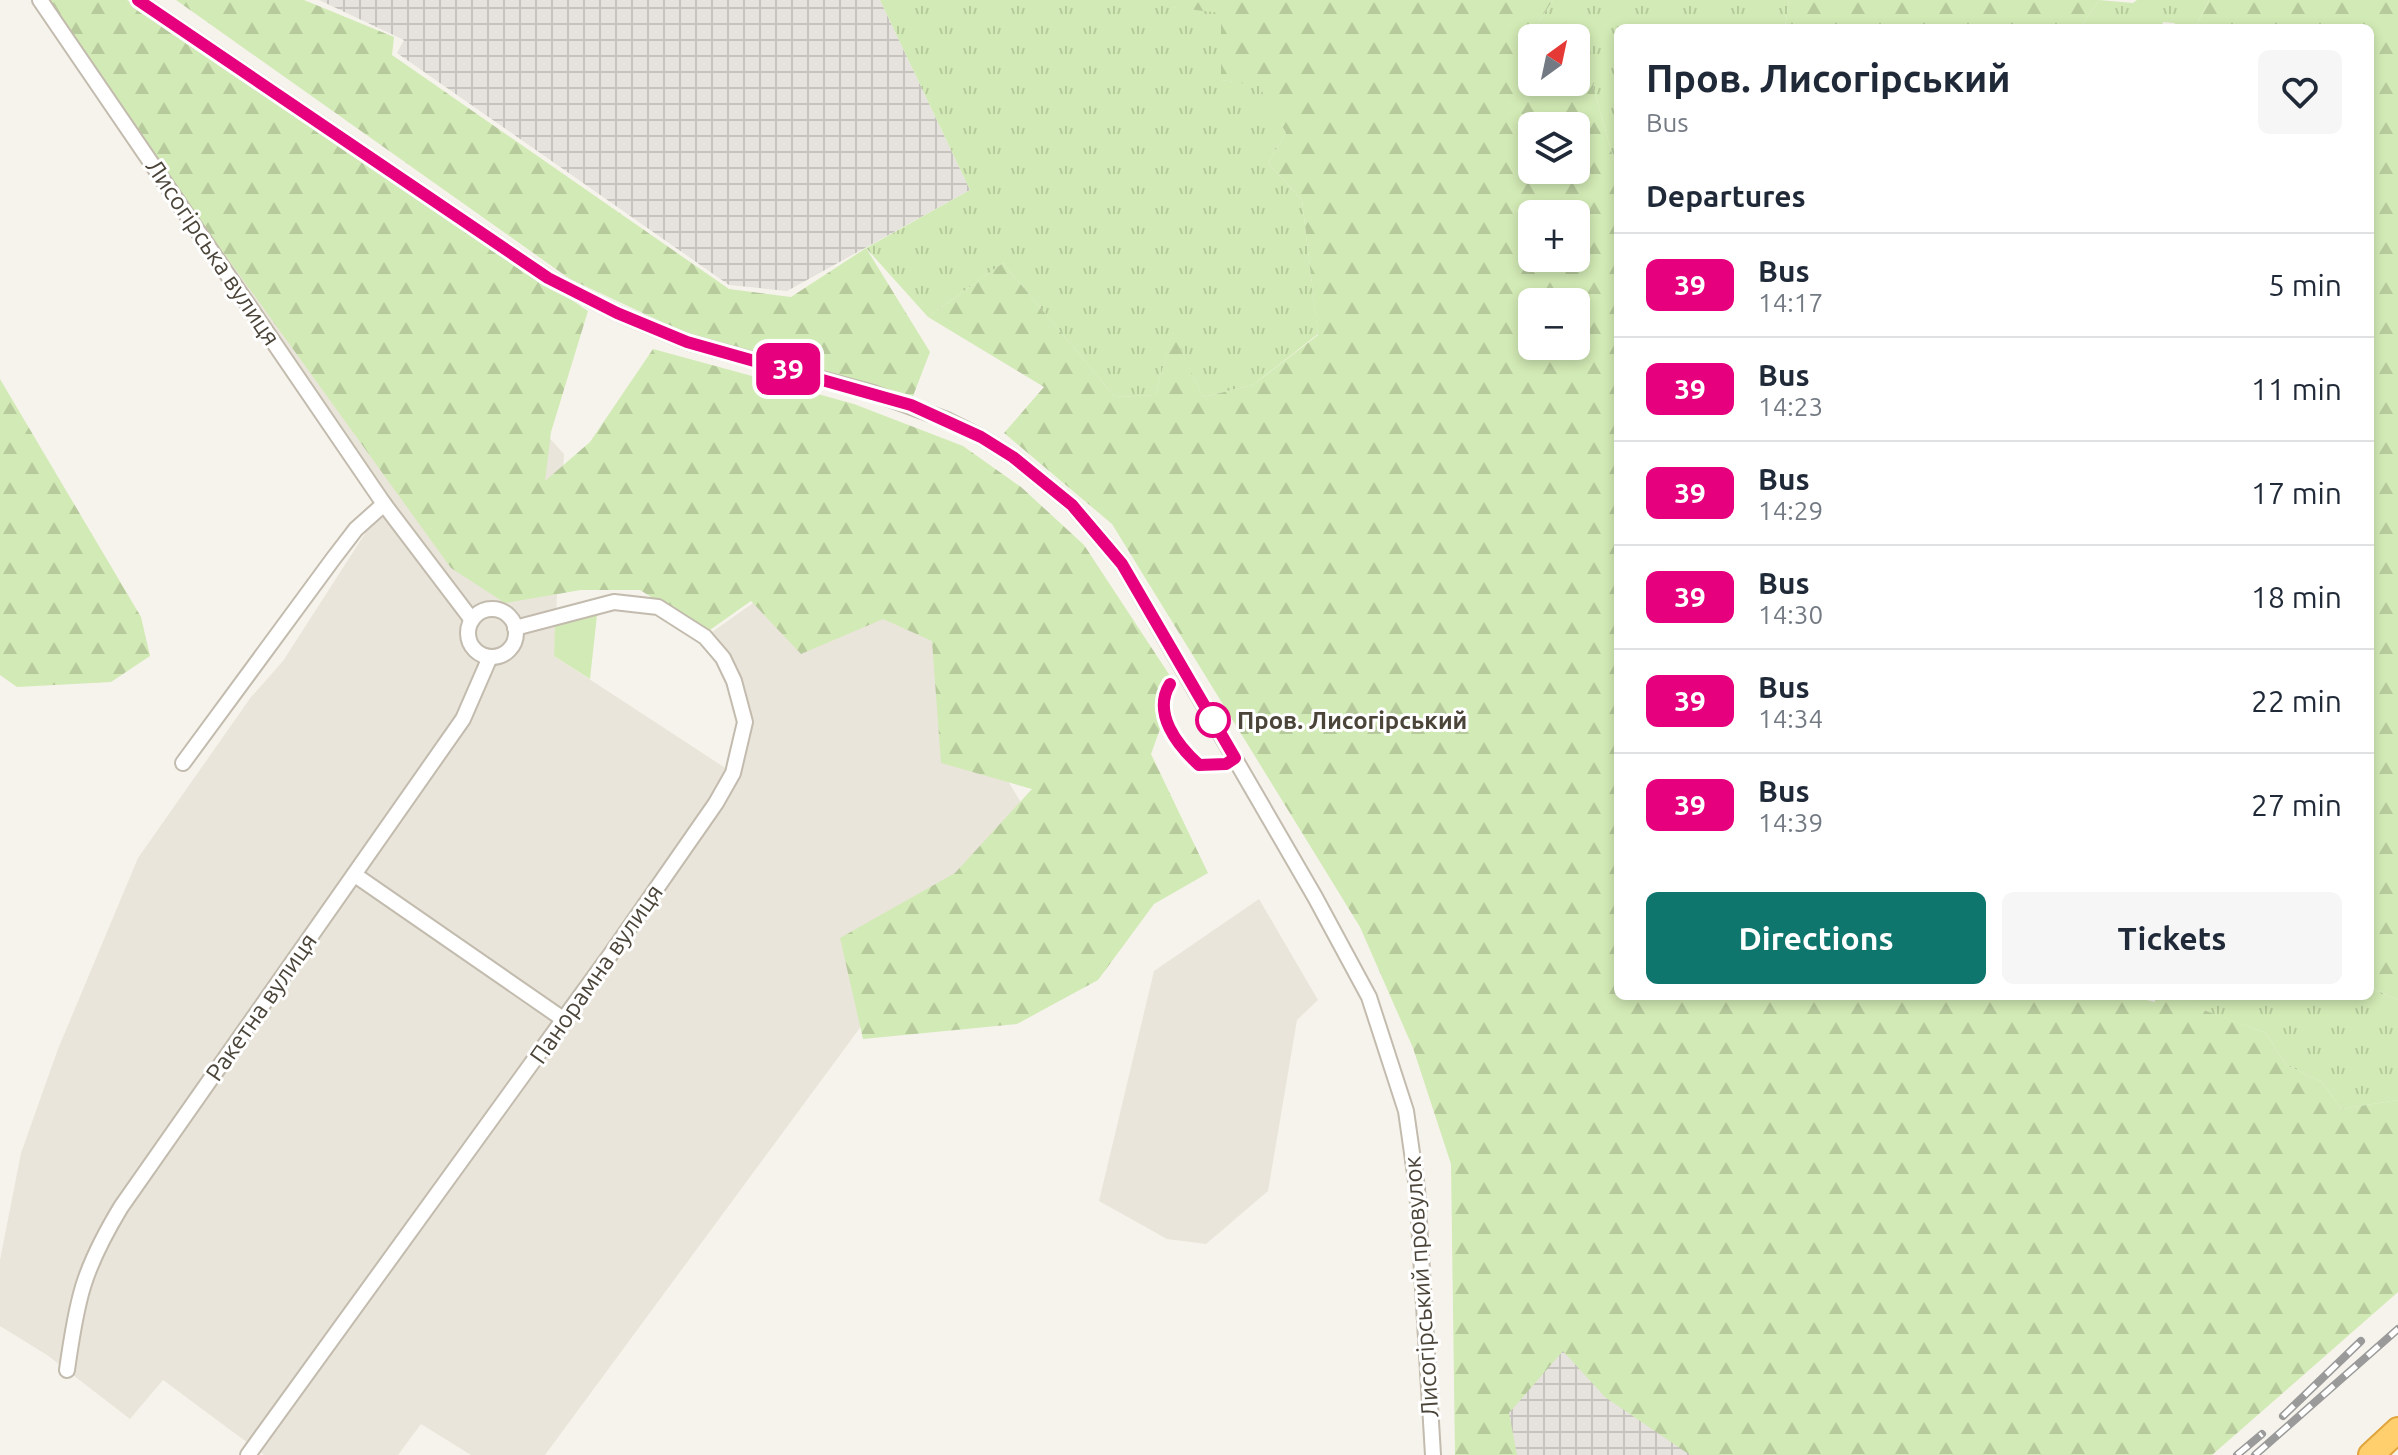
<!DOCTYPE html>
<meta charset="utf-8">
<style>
body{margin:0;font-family:Ubuntu,sans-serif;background:#f6f6f7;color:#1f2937;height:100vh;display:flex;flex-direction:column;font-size:30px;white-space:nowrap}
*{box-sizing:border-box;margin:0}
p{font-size:26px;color:#747a83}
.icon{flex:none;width:44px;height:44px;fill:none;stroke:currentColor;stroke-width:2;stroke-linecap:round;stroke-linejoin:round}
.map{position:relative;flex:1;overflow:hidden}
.sheet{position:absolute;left:1614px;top:24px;width:760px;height:976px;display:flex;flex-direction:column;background:#fff;border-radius:12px;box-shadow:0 4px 12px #0003}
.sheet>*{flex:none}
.badge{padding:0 16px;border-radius:12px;font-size:28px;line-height:52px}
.needle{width:52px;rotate:33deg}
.buttons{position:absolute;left:1518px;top:24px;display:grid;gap:16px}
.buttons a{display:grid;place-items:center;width:72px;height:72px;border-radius:12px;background:#fff;box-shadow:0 4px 12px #0003;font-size:40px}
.map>.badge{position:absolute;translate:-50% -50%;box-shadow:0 0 0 4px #fff}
h2{padding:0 32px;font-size:30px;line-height:72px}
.round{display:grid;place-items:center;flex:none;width:84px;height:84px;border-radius:12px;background:#f6f6f7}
.summary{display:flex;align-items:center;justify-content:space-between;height:136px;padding:0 32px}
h1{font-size:38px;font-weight:700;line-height:60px}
.primary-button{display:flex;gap:16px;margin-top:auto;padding:16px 32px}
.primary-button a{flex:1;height:92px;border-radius:12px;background:#0f766e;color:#fff;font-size:32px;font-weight:700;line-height:92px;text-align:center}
.primary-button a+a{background:#f6f6f7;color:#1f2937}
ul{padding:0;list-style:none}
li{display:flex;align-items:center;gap:24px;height:104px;padding:0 32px;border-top:2px solid #e0e1e3}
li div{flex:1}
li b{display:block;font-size:30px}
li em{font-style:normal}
li .badge{min-width:88px;font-weight:700;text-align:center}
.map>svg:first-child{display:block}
.residential{fill:#eae5da}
.industrial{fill:url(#industrial-grid)}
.grass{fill:url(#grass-tufts)}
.forest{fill:url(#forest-firs);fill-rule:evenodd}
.green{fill:#d2eab5}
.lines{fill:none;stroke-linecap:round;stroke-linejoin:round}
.street-casing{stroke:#c2bbae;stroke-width:18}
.highway-casing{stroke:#e0a43c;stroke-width:28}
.street{stroke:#fff;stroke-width:14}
.highway{stroke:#ffcf6e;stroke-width:24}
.rail-casing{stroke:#9a9a9a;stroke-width:8}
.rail{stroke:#fff;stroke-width:5;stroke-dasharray:15;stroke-linecap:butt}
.line-casing{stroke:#fff;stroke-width:18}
.line{stroke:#e6007e;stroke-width:12}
.stop-dot{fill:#fff;stroke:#e6007e;stroke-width:4}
.labels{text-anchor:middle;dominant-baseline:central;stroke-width:6;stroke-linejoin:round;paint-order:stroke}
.street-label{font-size:24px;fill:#4b4439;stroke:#fff}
.stop-label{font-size:24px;font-weight:bold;fill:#4b4439;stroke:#fff;text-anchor:start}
</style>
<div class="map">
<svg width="2398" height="1455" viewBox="0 0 2398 1455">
<defs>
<pattern id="industrial-grid" width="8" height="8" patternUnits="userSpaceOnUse" patternTransform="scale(2)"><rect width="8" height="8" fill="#e6e2dd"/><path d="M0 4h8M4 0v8" fill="none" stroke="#c7c3be"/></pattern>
<pattern id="grass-tufts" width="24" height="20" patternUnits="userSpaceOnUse" patternTransform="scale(2)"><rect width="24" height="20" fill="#d2eab5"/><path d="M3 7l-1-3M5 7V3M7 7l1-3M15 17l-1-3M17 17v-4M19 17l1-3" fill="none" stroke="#b6ca9c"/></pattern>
<pattern id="forest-firs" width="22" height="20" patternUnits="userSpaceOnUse" patternTransform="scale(2)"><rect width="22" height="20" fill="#d2eab5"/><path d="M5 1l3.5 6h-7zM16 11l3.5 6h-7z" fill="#b6ca9c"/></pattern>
</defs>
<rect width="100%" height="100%" fill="#f6f3ec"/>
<g class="residential">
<path d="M307,171L564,454L554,656L733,773L745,722L734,681L705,637L845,538L955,652L948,684L1027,812L980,865L545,1455H471L421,1424L398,1455H264L163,1380L130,1419L47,1355L0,1326V1260L21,1153L58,1049L138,858L251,697L283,661L384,504L204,239Z"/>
<path d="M1259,899L1318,1000L1297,1020L1268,1191L1206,1244L1167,1239L1099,1201L1154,971Z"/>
</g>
<g class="industrial">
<path d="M319,0H880L970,190L787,291L729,285L397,53L404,40Z"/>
<path d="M1526,1231L1741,1455H1474Z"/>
</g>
<g class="grass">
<path d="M880,0H1171V7L1221,12V80L1259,85L1286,133L1268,163L1302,200L1318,334L1253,385L1203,397L1173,333L1155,395L1115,397L1003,263L928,317L866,248L970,190Z"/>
<path d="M1553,0H1789L1785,28H1618V175L1593,86L1602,66L1576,53V38H1549L1534,29Z"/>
<path d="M2099,0L2133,3L2137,0H2209L2197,24L2182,28L2174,23L2163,22L2162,28H2080Z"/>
<path d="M2370,987L2398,1000V1100L2341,1109L2322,1082L2286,1065L2266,1033L2181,1002V996H2370Z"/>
</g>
<g class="forest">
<path d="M41,0H127L588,311L551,432L545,481L590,442L653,349L854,404L963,446L1021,487L1084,545L1176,685L1151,754L1208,873L1154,904L1098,980L1017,1024L863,1039L840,938L955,873L1032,789L941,763L932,641L883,619L801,654L751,601L707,632L640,590H581L505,603L451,568Z"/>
<path d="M176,0H304L394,37L392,55L729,289L791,297L866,248L930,352L913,396L690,335L570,279Z"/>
<path d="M1171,0H1553L1534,29L1549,38H1532V82H1576V53L1603,66L1593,86L1618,175V996H2130L2155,1002V996H2181L2182,1002L2266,1033L2286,1065L2322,1082L2341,1109L2398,1100V1292L2212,1455H1690L1605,1397L1563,1351L1509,1413L1517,1455H1455L1451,1164L1413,1048L1360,927L1112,524L1004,433L1044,387L928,317L1003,263L1115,397L1155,395L1173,332L1203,397L1253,385L1318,335L1302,200L1268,163L1286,133L1259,86L1221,80V13L1170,7ZM1532,126H1576V170H1532ZM1532,214H1576V258H1532ZM1532,302H1576V346H1532Z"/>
<path d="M1789,0H2099L2080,28H1785Z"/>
<path d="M2209,0H2398V1000L2370,987V28H2187L2197,24Z"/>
<path d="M0,379L141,617L150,656L111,682L17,687L0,675Z"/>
</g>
<path class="green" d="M597,615L590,679L554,656L555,624Z"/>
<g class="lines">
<g class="street-casing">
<g id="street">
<path d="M40,0L384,504L472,620"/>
<path d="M138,0L548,278L617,313L687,342L873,393L947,420L981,437L1013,457L1072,505L1122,564L1315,897L1369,997L1406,1111L1417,1188L1433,1455"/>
<circle cx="492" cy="633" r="24"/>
<path d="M183,763L333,559L356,529L384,504"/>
<path d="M355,875L563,1019"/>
<path d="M67,1370C77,1298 83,1270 121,1207L463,719L490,657"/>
<path d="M248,1455L613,951L716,803L733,773L745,722L734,681L723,658L705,637L658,607L614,602L515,628"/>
</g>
</g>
<g class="highway-casing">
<path id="highway" d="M2371,1455L2398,1430"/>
</g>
<use href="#street" class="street"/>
<use href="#highway" class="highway"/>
<g class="rail-casing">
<g id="rail">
<path d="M2283,1416L2361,1341"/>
<path d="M2237,1455L2262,1434"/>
<path d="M2255,1455L2398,1329"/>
</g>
</g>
<use href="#rail" class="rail"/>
</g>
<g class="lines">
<g class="line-casing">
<path id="line" d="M138,0L548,278L617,313L687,342L911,405L981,437L1013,457L1072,505L1122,564L1235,758L1226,764L1199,765C1177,745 1152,713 1170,684"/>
</g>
<use href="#line" class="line"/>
</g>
<circle class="stop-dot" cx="1213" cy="720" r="16"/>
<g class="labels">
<g class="street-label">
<text transform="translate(213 252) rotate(56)">Лисогірська вулиця</text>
<text transform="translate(596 974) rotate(-55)">Панорамна вулиця</text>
<text transform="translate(261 1007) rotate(-55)">Ракетна вулиця</text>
<text transform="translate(1421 1287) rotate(-94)">Лисогірський провулок</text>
</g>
<g class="stop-label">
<text x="1237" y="720">Пров. Лисогірський</text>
</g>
</g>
</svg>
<div class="buttons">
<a><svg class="needle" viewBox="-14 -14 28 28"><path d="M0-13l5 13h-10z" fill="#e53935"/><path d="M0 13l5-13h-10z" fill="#747a83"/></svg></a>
<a><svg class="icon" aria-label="layers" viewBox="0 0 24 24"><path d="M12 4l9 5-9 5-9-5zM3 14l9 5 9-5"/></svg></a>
<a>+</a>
<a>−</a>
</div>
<b class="badge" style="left:788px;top:369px;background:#e6007e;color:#fff">39</b>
<section class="sheet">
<div class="summary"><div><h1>Пров. Лисогірський</h1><p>Bus</p></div><a class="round"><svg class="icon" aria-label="heart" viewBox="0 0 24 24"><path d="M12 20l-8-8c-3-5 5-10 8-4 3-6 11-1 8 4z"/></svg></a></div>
<h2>Departures</h2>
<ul>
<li><span class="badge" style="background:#e6007e;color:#fff">39</span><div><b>Bus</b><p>14:17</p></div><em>5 min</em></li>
<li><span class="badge" style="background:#e6007e;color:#fff">39</span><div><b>Bus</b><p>14:23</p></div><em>11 min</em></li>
<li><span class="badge" style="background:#e6007e;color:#fff">39</span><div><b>Bus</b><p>14:29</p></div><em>17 min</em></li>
<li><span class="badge" style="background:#e6007e;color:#fff">39</span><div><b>Bus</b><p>14:30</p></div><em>18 min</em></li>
<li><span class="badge" style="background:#e6007e;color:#fff">39</span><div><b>Bus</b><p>14:34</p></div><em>22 min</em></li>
<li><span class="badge" style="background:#e6007e;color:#fff">39</span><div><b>Bus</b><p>14:39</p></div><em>27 min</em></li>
</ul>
<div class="primary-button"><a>Directions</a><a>Tickets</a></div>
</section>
</div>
